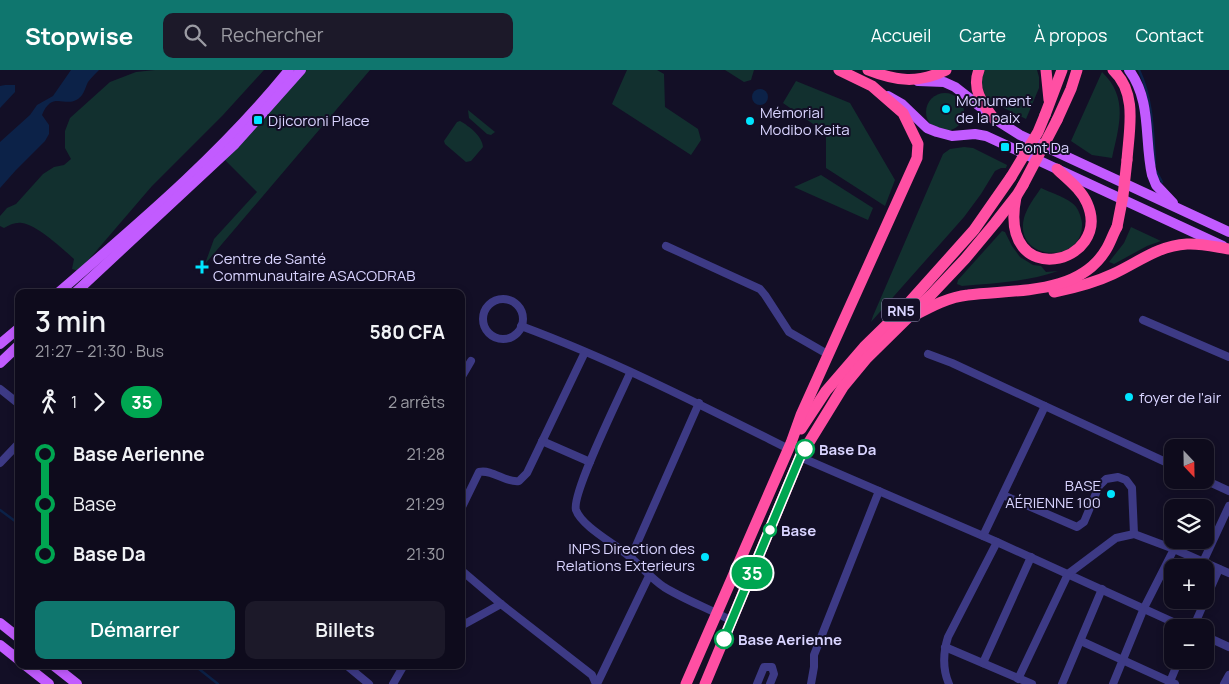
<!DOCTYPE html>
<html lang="fr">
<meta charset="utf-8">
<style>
body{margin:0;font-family:Manrope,sans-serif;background:#1c1929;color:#f1f3f6;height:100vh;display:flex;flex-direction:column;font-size:19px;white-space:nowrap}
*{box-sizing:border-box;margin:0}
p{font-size:16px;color:#9b9ba3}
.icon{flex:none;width:28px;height:28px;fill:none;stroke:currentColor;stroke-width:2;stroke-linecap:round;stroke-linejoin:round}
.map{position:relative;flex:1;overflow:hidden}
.panel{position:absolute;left:15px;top:219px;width:450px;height:380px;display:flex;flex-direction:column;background:#0e0b1c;border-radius:10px;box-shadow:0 2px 8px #0003,0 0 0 1px #2e2b3b}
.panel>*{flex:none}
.badge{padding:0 10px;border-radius:16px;font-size:18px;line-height:32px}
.needle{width:32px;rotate:158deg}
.fabs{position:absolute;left:1164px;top:369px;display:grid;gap:10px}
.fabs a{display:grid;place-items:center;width:50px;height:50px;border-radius:10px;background:#0e0b1c;box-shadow:0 2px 8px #0003,0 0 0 1px #2e2b3b;font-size:25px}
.map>.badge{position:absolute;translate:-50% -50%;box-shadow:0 0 0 2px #fff}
.legs{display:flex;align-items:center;gap:8px;height:55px;padding:0 20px;font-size:16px}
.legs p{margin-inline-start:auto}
.summary{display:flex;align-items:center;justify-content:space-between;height:85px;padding:0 20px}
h1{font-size:28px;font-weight:600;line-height:38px}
.primary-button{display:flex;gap:10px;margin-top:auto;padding:10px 20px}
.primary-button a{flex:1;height:58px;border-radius:10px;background:#0f766e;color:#fff;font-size:20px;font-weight:600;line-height:58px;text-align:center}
.primary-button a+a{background:#1c1929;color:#f1f3f6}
ul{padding:0 20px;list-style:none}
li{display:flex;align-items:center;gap:18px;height:50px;font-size:19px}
li i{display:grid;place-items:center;width:8px;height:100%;margin:0 6px;background:currentColor}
li i::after{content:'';width:12px;height:12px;margin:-6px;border:4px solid;border-radius:50%;background:#0e0b1c}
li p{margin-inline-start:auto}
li:first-child i{background:linear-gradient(#0000 50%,currentColor 0)}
li:last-child i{background:linear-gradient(currentColor 50%,#0000 0)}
header{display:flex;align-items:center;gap:30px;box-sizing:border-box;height:70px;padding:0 25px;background:#0f766e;color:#fff}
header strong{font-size:24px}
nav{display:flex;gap:28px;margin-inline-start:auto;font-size:18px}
.search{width:350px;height:45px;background:#1c1929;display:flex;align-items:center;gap:12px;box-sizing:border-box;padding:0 18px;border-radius:10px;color:#9b9ba3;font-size:19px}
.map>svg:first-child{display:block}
.green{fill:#12302f}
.water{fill:#0c2248}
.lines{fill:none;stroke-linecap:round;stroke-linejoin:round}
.stream{stroke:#0c2248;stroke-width:2.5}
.minor{stroke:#3d3a85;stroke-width:8}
.major{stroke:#c25bff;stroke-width:10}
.highway{stroke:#ff4fa3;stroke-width:11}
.highway-bridge{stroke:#ff4fa3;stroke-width:11}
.line-1-casing{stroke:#fff;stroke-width:11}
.line-1{stroke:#00a651;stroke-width:8}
.poi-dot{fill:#00e5ff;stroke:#130f26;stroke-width:2}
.stop-1-dot{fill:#fff;stroke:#00a651;stroke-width:2.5}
.labels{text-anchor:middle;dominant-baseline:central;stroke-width:4;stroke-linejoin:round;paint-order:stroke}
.shield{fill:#130f26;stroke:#9e99be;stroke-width:1}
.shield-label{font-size:14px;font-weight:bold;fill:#d9d4ff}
.poi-label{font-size:15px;fill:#d9d4ff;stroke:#130f26;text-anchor:start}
.stop-label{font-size:15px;font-weight:bold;fill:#d9d4ff;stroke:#130f26;text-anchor:start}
</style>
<header>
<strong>Stopwise</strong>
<div class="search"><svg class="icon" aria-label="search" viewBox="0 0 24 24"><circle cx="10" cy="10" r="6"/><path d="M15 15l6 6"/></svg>Rechercher</div>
<nav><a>Accueil</a><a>Carte</a><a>À propos</a><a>Contact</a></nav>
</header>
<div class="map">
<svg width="1229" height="614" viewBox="0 0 1229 614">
<rect width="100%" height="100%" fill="#130f26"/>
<g class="green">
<path d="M155,0H264L223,45L152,116L79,201L72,199L74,189C63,179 37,155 22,153C15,152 10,155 4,158L0,156V146L7,138L16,134L43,104L54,97L64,95L71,89L65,78V61L70,48L110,12L136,2Z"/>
<path d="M303,0H370L205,194L214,169L257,122L224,89Z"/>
<path d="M627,0H657L664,4L665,37L698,59L701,70L691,85L612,34Z"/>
<path d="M725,0H754L751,10L744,12Z"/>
<path d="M984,0H1037L1039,7V18L1026,49L986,29L981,13Z"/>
<path d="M1102,2C1129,28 1119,56 1112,88L1092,85L1071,71Z"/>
<path d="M796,11L850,33L895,110L885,136L826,98V63L783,33Z"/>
<circle cx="945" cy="42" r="19"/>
<path d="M468,40L495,62L491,65L487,64L469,48Z"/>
<path d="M460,51C469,56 482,66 483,77L471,91L466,92L445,74L444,71L457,52Z"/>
<path d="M964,77L973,78L1007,95L1006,98H1001L995,101L981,124L964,147L871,252L873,246L943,84L950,79Z"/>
<path d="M821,105L873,138L868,150L794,117Z"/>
<path d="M1041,118C1051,123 1063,126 1072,133C1078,137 1081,146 1082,153C1084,196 1013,191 1024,148C1027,137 1035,127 1041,118Z"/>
<path d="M1131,157L1161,171L1147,176L1114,194L1109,192L1124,173Z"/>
<path d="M1002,161L1005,162L1012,176L1020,187L1033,195L1041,196L1046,202L1058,201C1027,212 994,213 962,216L957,214L958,210Z"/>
</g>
<g class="water">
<path d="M71,0H99C95,4 91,8 88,12C85,18 84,25 78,29C65,38 52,20 42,45L49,55V64L45,71L16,100L0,118V72L30,45L37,35L53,26Z"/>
<path d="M5,15H15V22L0,38V16Z"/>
<circle cx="760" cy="27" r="8"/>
</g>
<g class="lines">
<g class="stream">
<path d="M1139,0C1153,30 1153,63 1155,95"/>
<path d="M1156,101L1162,112"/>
<path d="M0,440L19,454"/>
<path d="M194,595L218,614"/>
</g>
<g class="minor">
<path d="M666,176L760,219L765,225L789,262L829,285"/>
<circle cx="503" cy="249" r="20"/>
<path d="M1143,250L1229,287"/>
<path d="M521,256C613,290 701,335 789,379"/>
<path d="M928,284L952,293L1172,395"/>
<path d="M630,303C621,324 571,424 576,440C582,457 617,475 630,487C642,497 651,508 664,517C685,530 710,539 732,551"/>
<path d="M461,308L471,291"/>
<path d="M0,319L19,334"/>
<path d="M542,371L590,392"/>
<path d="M800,387L997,472L1186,558"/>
<path d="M0,393L19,373"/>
<path d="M1205,410L1229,421"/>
<path d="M1003,425L1077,457L1084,452L1099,416L1106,409L1118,407L1126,410L1132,418L1134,464"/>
<path d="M461,439L479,402C493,399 505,413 519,411L527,403L585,282"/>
<path d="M983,466L1045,336"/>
<path d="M631,487L699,333"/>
<path d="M1203,492L1229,436"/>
<path d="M461,500L501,534L592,605L596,614"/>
<path d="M461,556L501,534"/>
<path d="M1193,558L1219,499"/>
<path d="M1205,566L1229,577"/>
<path d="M1081,571L1175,614"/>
<path d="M945,577L1032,614"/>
<path d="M983,593L1031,487"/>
<path d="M346,595L369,614"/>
<path d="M1018,609L1068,504L1116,468L1134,464L1174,479L1229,503"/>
<path d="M393,614L404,595"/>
<path d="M597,614L649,506"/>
<path d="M757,614L764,597H772L774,604L770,614"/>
<path d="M811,614L814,597V585L879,421"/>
<path d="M949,614C942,598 943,583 948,567L997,472"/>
<path d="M1062,614L1102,519"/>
<path d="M1113,614L1144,538L1174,479"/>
<path d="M1169,614L1179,590"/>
<path d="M1224,614L1229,605"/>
</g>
<g class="major">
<path d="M1129,0C1152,31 1144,69 1152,105L1156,115L1173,133"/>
<path d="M918,11L944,12L955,17L1001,53L1020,65L1229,162"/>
<path d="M888,26L902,34L927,58L937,62L952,66L975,64L986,66L1223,176"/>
<path d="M59,222C139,153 222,83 289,0"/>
<path d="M76,222L235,74L301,0"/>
<path d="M0,274L19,258"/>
<path d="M0,293L19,275"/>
<path d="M0,553L19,568"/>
<path d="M0,575L19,590"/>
<path d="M25,595L49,614"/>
<path d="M53,595L77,614"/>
</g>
<g class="highway">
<path d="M868,0C896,11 918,14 946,0"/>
<path d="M979,0C971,19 983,34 994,49"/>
<path d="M1046,0L1049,30"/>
<path d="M1113,0C1138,23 1129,60 1127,90"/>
<path d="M1045,45L1062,0"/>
<path d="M1057,50L1071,19L1077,0"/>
<path d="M1016,127C997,223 1114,194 1087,133C1081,119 1067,109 1057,99"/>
<path d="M1054,222C1074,218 1094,213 1113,204C1139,192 1157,176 1187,174C1200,173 1216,177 1229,179"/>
<path d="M915,245C932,236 949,227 968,225C1014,219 1080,226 1107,178C1111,171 1113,164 1117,157"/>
<path d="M801,359L826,321L864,277L906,236L974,160L1011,107"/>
<path d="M686,614L791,373L801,345L917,88L918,74L903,43L872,16L839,0"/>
<path d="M705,614L800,387L843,317L867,288L931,225L965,189L995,153L1017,125L1023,115"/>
</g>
<g class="highway-bridge">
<path d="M1011,107L1038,62L1045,45"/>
<path d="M1023,115L1057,50"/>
<path d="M1117,157L1123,126L1127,90"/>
</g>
</g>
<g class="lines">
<g class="line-1-casing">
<path id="line-1" d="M724,569L800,387L805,379"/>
</g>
<use href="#line-1" class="line-1"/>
</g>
<g class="poi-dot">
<circle cx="946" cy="39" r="5"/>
<rect x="253" y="45" width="10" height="10" rx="2.5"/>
<circle cx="750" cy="51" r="5"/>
<rect x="1000" y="72" width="10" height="10" rx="2.5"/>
<path d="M199.5 189.5h5v5h5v5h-5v5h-5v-5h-5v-5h5z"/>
<circle cx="1129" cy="327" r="5"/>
<circle cx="1111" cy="424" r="5"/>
<circle cx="705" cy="487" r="5"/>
</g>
<g class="stop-1-dot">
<circle cx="805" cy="379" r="9"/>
<circle cx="770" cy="460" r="6"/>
<circle cx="724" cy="569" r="9"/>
</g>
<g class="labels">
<rect class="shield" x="882" y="228.5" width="38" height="23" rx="4"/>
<g class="shield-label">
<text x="901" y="240">RN5</text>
</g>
<g class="poi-label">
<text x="956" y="30">Monument<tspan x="956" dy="17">de la paix</tspan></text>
<text x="760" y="42">Mémorial<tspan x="760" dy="17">Modibo Keita</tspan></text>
<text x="268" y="50">Djicoroni Place</text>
<text x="1015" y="77">Pont Da</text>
<text x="213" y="188">Centre de Santé<tspan x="213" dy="17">Communautaire ASACODRAB</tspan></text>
<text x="1139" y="327">foyer de l'air</text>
<text x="1101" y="415" text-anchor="end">BASE<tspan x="1101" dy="17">AÉRIENNE 100</tspan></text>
<text x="695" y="478" text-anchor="end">INPS Direction des<tspan x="695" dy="17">Relations Exterieurs</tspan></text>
</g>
<g class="stop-label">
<text x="819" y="379">Base Da</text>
<text x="781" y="460">Base</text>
<text x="738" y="569">Base Aerienne</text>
</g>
</g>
</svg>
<div class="fabs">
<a><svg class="needle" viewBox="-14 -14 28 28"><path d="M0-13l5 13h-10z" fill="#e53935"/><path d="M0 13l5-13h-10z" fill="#9b9ba3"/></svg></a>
<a><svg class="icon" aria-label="layers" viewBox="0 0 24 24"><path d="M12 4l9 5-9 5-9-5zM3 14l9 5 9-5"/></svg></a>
<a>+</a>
<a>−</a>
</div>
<b class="badge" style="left:752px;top:503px;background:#00a651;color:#fff">35</b>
<section class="panel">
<div class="summary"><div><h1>3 min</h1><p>21:27 – 21:30 · Bus</p></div><b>580 CFA</b></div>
<div class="legs"><svg class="icon" aria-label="walk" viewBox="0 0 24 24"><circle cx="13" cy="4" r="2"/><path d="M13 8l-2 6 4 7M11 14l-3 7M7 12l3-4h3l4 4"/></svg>1<svg class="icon" aria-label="forward" viewBox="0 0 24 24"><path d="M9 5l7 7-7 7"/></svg><b class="badge" style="background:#00a651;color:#fff">35</b><p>2 arrêts</p></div>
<ul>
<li><i style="color:#00a651"></i><b>Base Aerienne</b><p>21:28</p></li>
<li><i style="color:#00a651"></i><span>Base</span><p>21:29</p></li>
<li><i style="color:#00a651"></i><b>Base Da</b><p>21:30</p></li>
</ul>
<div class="primary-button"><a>Démarrer</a><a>Billets</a></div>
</section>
</div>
